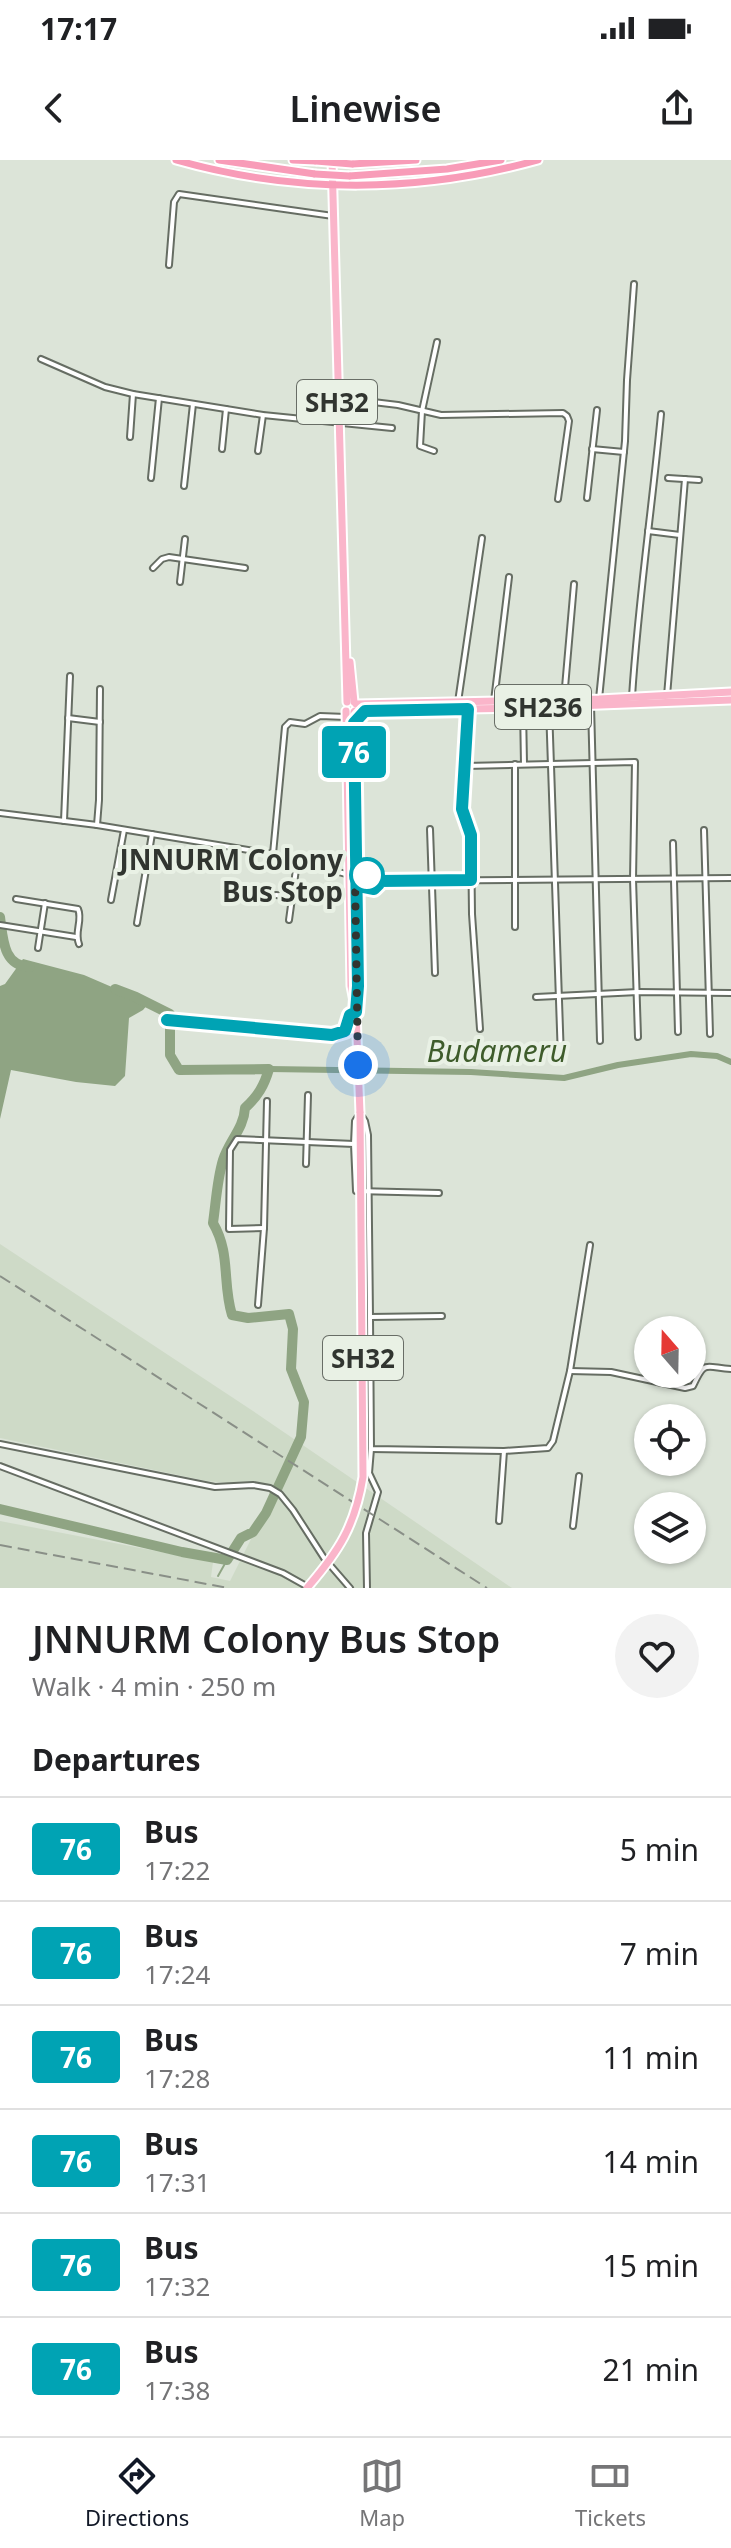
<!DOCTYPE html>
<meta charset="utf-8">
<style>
body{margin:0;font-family:"Noto Sans",sans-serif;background:#f2f2f2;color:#202124;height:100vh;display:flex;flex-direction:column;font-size:30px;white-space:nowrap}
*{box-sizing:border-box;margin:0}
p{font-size:26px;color:#757577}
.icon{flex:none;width:44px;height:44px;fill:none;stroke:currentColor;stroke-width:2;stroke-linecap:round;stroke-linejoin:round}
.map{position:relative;height:1428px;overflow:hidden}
.sheet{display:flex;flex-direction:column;background:#fff;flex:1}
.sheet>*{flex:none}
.badge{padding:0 16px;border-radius:6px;font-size:28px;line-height:52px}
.needle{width:52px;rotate:340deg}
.controls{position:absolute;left:634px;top:1156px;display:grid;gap:16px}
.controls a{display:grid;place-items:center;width:72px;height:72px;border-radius:50%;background:#fff;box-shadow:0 2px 6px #0004;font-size:40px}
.you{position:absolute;width:40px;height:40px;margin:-20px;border:6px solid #fff;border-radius:50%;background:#1a73e8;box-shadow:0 0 0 12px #1a73e833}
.map>.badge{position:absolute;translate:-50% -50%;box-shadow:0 0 0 4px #fff}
h2{padding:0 32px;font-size:30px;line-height:72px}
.round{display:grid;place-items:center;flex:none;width:84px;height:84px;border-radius:42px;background:#f2f2f2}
.head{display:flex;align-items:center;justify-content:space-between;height:136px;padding:0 32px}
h1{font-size:38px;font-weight:600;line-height:60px}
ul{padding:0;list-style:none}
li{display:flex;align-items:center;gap:24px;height:104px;padding:0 32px;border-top:2px solid #e0e0e0}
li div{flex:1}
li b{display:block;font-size:30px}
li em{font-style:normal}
li .badge{min-width:88px;font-weight:700;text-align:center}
.status{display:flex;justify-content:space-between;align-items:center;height:56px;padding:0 40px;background:#fff;direction:ltr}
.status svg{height:22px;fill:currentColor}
header{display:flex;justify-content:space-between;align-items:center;height:104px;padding:0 32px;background:#fff;font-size:36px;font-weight:600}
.tabs{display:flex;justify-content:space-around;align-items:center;height:112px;border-top:2px solid #e0e0e0;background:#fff;font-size:22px;color:#757577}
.tabs a{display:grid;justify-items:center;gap:4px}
.tabs .active{color:#111827}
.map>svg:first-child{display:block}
.built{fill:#cedac7}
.water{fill:#8fa483}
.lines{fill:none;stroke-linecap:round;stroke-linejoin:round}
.stream{stroke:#8fa483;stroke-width:2}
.canal{stroke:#8fa483;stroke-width:6}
.river{stroke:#8fa483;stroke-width:10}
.minor-casing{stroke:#666d63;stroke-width:8}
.primary-casing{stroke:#fff;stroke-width:11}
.trunk-casing{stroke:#fff;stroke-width:11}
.minor{stroke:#fff;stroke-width:4}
.primary{stroke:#fab5ca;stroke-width:7}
.trunk{stroke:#f89cb8;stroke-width:7}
.rail{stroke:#898f87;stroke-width:2;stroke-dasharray:12 6;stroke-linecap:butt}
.primary-bridge-casing{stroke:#fff;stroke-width:11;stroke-linecap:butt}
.trunk-bridge-casing{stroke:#fff;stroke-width:11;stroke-linecap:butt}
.primary-bridge{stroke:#fab5ca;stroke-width:7}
.trunk-bridge{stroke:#f89cb8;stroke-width:7}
.line-casing{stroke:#fff;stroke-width:18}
.line{stroke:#00a3b4;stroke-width:12}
.walk{stroke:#313530;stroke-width:8;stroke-dasharray:0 14.4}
.stop-dot{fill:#fff;stroke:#00a3b4;stroke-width:4}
.labels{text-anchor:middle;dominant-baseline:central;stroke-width:8;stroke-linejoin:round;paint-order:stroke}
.shield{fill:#e9f1e5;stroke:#686d66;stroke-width:2}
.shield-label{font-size:26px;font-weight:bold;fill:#313530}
.stop-label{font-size:28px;font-weight:bold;fill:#313530;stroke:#e9f1e5;text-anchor:end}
.water-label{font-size:30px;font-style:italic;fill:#3e5c2b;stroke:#e9f1e5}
</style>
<div class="status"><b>17:17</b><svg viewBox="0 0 49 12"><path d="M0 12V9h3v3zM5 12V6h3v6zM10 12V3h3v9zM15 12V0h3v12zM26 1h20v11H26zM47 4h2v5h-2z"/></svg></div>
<header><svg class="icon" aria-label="back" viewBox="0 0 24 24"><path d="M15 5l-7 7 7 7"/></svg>Linewise<svg class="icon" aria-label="share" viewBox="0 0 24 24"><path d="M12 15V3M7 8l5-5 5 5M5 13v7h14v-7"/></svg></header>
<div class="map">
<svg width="731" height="1428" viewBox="0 0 731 1428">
<rect width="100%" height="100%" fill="#dce4d8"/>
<path class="built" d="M0,1084L253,1251L512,1428H0V1361L213,1402L211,1417L230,1421L274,1333L249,1325L207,1321L0,1278Z"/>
<path class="water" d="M23,799L84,815L149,843L143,850L129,858L125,916L115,926L76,922L11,910L0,959V826L5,824Z"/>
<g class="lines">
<path class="stream" d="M218,1416L227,1400"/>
<path class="canal" d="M269,909L471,912L564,918L618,905L691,894L717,896L731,902"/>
<g class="river">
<path d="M0,757C3,779 3,806 30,807"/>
<path d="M0,1349L182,1392L227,1400L241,1378L253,1372L266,1353L301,1277L304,1242L291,1209L293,1169L289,1154L248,1158L232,1155C222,1122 231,1094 213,1063C216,1042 217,1020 223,1000C229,981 244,968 245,948C258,936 264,926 269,909L179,910L170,895V854L136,837L115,829"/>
</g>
<g class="minor-casing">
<g id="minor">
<path d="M169,105L174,42L179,34L333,56"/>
<path d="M41,199L105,227L133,234L263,255L392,268"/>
<path d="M340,238L398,245L441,255L563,253L567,256L569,261L558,339"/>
<path d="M130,277L133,234"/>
<path d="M222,289L226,249"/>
<path d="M592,289L624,292"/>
<path d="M258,291L263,255"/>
<path d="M434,291L420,286L422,251L437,182"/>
<path d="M151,318L159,238"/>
<path d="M668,318L699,320"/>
<path d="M184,326L193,244"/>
<path d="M587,338L597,250"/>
<path d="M648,371L680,375"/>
<path d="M153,408L162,399L169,397L245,408"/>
<path d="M180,422L185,379"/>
<path d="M667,536L685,319"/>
<path d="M632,537C638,442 652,349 661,254"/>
<path d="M564,539L574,424"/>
<path d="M599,539L625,281L627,220L634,124"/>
<path d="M494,541L509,417"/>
<path d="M458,542L482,378"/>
<path d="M591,545L600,881"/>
<path d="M549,547L561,899"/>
<path d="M523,548L524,604"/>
<path d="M468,550L465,606L635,602L633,719L638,877"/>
<path d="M68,558L100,562"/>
<path d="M515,604V767"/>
<path d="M465,606L462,649L471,675L472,754L480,869"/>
<path d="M0,653L97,665L273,694L364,719"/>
<path d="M64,661L70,516"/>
<path d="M97,665L99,640L100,529"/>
<path d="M430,669L435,813"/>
<path d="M704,670L710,874"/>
<path d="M673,683L678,872"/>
<path d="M273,694L285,567L290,562L305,564L320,556L346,557"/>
<circle cx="371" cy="722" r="8"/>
<path d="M379,721L731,718"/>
<path d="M276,735L293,737"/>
<path d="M16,739L78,749C83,760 74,772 79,784"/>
<path d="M111,740L124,670"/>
<path d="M289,760L297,702"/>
<path d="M137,763L152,674"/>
<path d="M0,765L76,777"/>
<path d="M38,788L45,743"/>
<path d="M536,837L638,832L731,833"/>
<path d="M167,860L332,875L345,871L350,855L355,852"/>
<path d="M354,984L355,961L360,953L365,961L368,975L370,1157"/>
<path d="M306,1004L308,935"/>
<path d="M264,1068L229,1069L230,990L237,979L354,984L356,1031L439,1033"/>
<path d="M258,1145L264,1068L267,941"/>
<path d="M442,1156L370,1157L371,1289L504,1291L548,1288L553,1281L570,1211L590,1085"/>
<path d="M570,1211L611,1212L685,1228L693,1226C705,1200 704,1207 731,1209"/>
<path d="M0,1284L215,1327L253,1325L270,1328L280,1334L293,1350L324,1398L350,1428"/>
<path d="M0,1306L283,1413L308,1427"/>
<path d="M499,1361L504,1291"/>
<path d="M573,1366L579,1316"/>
<path d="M367,1428L366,1373L378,1332L369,1313L371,1289"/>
</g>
</g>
<g class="primary-casing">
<g id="primary">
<path d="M332,0L347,542"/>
<path d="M350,502L354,542"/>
<path d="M356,544L599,539L731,532"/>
<path d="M346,551L351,826L356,852L360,953"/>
<path d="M355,551L523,548L731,540"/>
<path d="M354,552L357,842"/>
</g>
</g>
<g class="trunk-casing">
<g id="trunk">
<path d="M176,0C295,34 420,33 538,0"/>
<path d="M219,0L315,14"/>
<path d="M293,0L316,1"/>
<path d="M352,4L416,0"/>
<path d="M349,16L447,9L501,0"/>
</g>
</g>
<use href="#minor" class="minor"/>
<use href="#primary" class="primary"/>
<use href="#trunk" class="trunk"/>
<g class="rail">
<path d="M0,1116L487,1428"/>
<path d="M0,1385L228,1428"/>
</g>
<g class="primary-bridge-casing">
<path id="primary-bridge" d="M307,1428C339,1391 355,1366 363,1317L360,953"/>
</g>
<g class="trunk-bridge-casing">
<g id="trunk-bridge">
<path d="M316,1L352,4"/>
<path d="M315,14L349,16"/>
</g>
</g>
<use href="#primary-bridge" class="primary-bridge"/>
<use href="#trunk-bridge" class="trunk-bridge"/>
</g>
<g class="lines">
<g class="line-casing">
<path id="line" d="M167,860L332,875L345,871L350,855L356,852L358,826L354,563L365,551L468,549L462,649L471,675V720L379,721L375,715L365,716L363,721L364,727L374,729L379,724"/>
</g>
<use href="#line" class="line"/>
<path class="walk" d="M358,905L355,716L364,719L367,715"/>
</g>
<circle class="stop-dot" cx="367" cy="715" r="16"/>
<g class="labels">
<g class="shield">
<rect x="297" y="220" width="80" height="44" rx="6"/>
<rect x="495" y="525" width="96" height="44" rx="6"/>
<rect x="323" y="1176" width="80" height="44" rx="6"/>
</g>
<g class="shield-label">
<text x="337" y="242">SH32</text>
<text x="543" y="547">SH236</text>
<text x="363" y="1198">SH32</text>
</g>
<g class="stop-label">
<text x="343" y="699">JNNURM Colony<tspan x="343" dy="32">Bus Stop</tspan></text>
</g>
<g class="water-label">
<text x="497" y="890">Budameru</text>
</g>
</g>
</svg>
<div class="controls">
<a><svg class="needle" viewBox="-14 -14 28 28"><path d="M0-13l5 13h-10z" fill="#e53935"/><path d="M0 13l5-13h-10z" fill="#757577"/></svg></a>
<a><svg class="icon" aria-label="locate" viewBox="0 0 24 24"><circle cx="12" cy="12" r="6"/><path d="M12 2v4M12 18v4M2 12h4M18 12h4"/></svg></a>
<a><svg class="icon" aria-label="layers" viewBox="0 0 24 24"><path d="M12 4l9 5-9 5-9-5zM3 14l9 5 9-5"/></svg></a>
</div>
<div class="you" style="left:358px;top:905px"></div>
<b class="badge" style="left:354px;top:592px;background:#00a3b4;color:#fff">76</b>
</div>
<section class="sheet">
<div class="head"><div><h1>JNNURM Colony Bus Stop</h1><p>Walk · 4 min · 250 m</p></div><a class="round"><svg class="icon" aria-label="heart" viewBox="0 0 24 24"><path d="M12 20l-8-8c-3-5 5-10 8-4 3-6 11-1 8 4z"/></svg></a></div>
<h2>Departures</h2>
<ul>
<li><span class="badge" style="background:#00a3b4;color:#fff">76</span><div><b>Bus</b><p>17:22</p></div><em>5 min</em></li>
<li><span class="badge" style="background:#00a3b4;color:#fff">76</span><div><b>Bus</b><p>17:24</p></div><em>7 min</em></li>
<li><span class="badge" style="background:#00a3b4;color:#fff">76</span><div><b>Bus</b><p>17:28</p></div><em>11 min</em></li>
<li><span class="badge" style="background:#00a3b4;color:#fff">76</span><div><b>Bus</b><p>17:31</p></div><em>14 min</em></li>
<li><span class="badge" style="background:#00a3b4;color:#fff">76</span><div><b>Bus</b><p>17:32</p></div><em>15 min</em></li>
<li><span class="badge" style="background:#00a3b4;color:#fff">76</span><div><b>Bus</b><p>17:38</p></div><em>21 min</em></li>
</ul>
</section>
<nav class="tabs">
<a class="active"><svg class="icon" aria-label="directions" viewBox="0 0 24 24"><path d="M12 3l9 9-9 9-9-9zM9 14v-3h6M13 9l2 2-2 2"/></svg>Directions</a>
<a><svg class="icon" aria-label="map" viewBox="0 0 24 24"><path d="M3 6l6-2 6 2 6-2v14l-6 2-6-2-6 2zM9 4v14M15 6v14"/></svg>Map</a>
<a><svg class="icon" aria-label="tickets" viewBox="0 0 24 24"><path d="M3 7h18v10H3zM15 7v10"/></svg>Tickets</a>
</nav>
